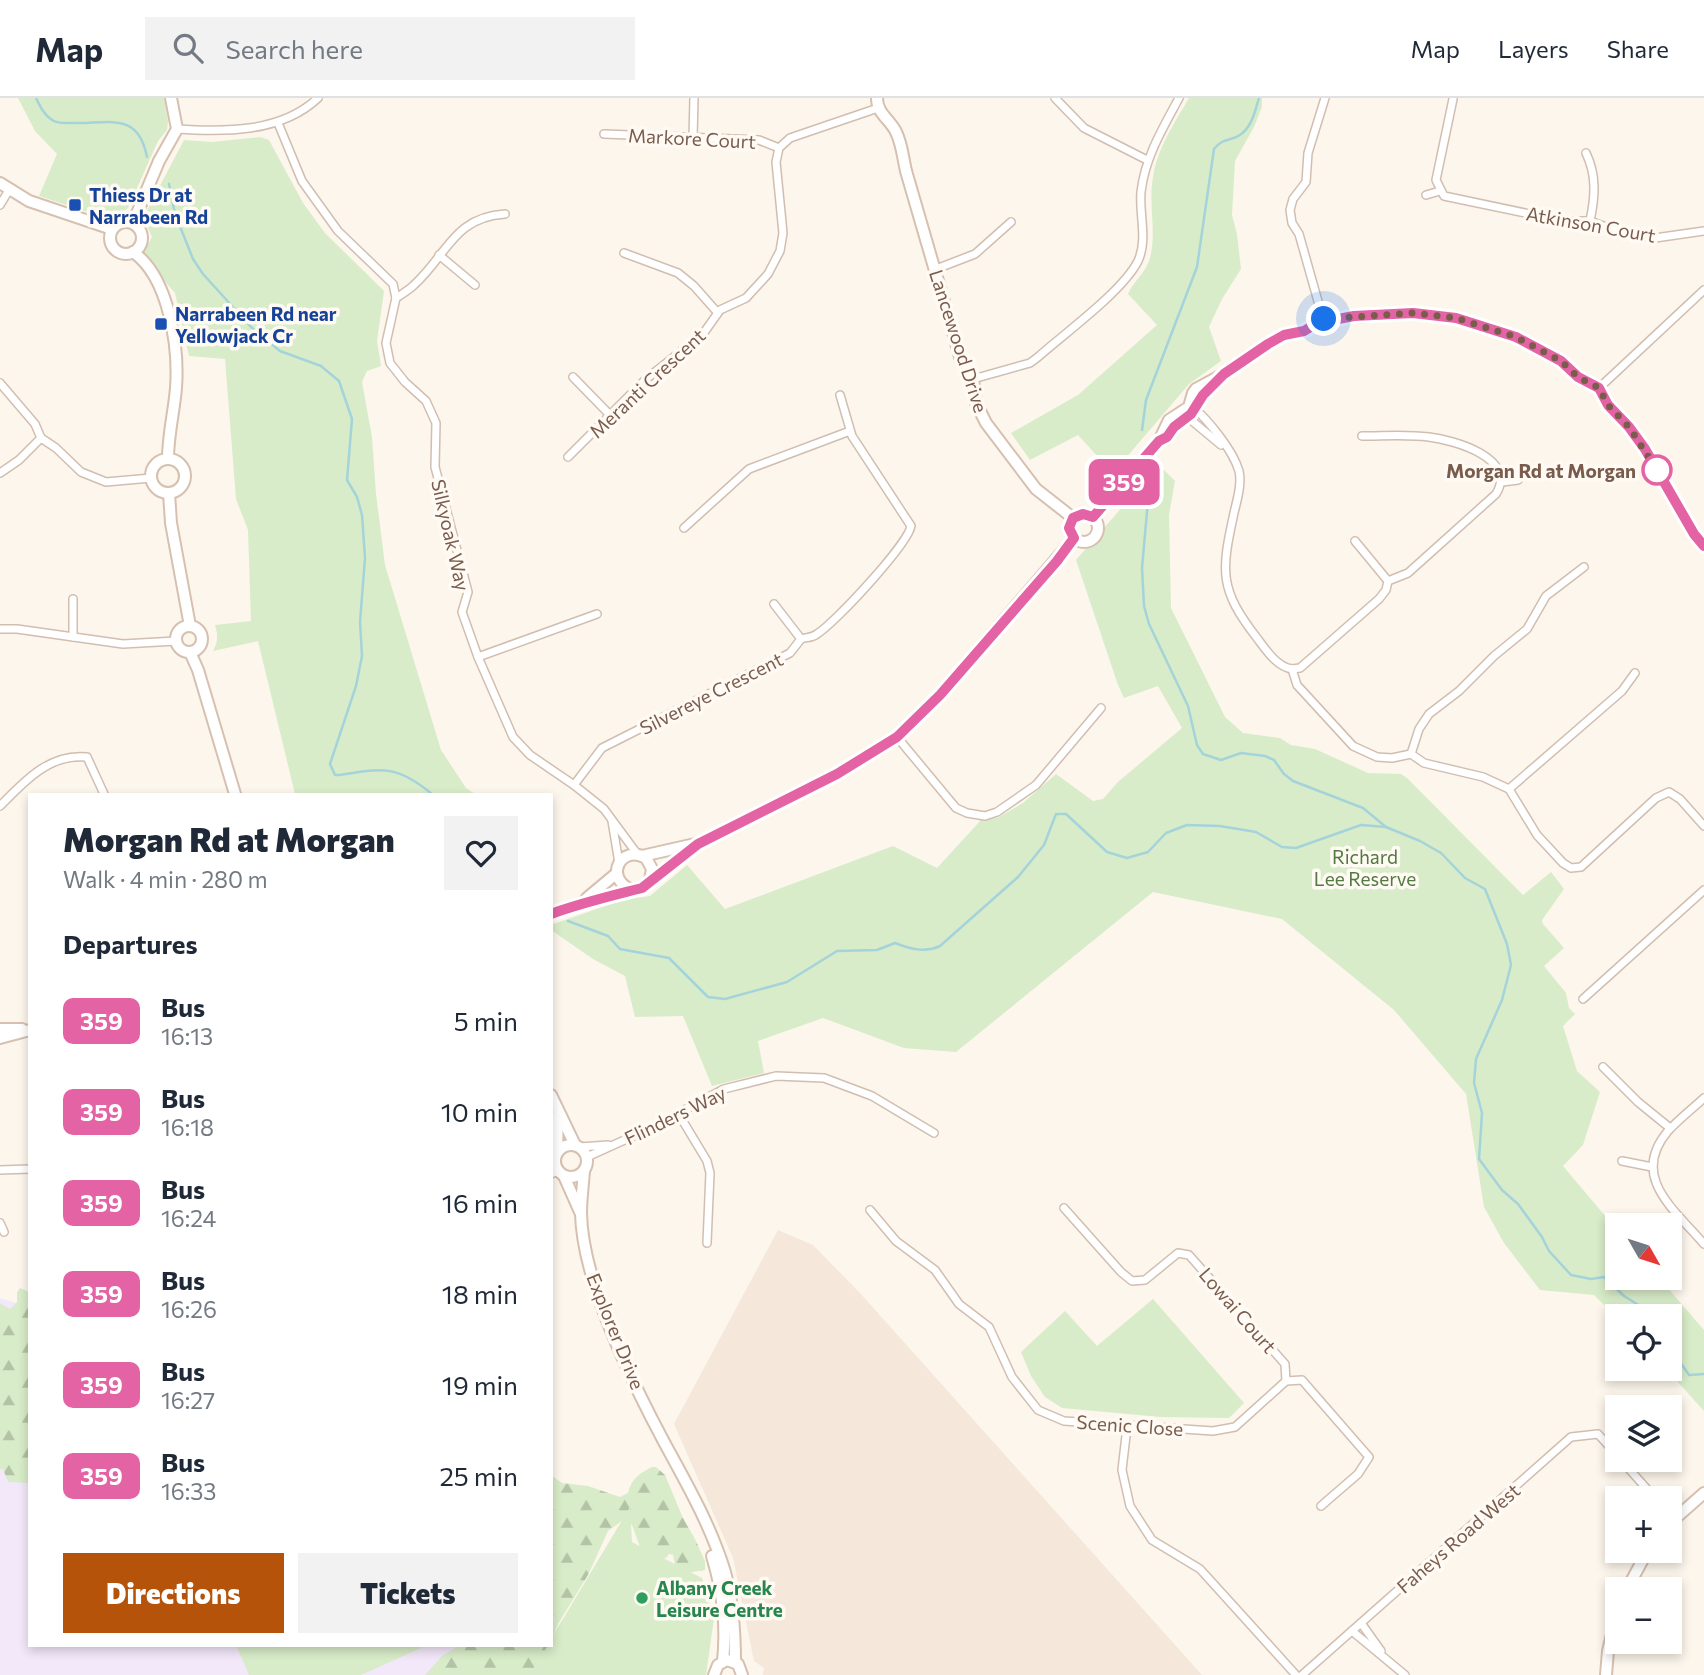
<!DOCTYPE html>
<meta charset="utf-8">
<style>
body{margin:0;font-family:Commissioner,sans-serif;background:#f2f2f3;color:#1f2937;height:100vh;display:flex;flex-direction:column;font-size:26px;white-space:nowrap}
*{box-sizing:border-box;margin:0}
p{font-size:23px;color:#747a83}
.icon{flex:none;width:38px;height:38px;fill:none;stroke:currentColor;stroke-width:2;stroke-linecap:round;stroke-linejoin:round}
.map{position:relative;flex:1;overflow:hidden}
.side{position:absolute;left:28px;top:695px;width:525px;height:854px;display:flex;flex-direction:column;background:#fff;border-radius:0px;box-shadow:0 4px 10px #0003}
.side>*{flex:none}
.badge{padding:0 14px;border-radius:10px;font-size:24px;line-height:46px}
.needle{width:46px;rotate:129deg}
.tools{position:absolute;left:1605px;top:1115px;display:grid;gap:14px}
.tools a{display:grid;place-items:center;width:77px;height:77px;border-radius:0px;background:#fff;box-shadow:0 4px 10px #0003;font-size:35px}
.you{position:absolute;width:35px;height:35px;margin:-18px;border:5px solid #fff;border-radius:50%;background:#1a73e8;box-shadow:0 0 0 10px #1a73e833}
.map>.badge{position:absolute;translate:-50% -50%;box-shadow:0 0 0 4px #fff}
h2{padding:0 35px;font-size:26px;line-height:63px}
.round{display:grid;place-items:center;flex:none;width:74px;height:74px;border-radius:0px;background:#f2f2f3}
.summary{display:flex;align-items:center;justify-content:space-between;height:119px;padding:0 35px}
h1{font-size:33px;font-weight:800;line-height:52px}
.primary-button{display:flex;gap:14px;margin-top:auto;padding:14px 35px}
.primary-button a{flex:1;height:80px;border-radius:0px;background:#b45309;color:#fff;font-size:28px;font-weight:800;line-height:80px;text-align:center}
.primary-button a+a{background:#f2f2f3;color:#1f2937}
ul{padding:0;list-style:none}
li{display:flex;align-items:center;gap:21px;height:91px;padding:0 35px}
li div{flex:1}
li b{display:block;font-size:26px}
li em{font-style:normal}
li .badge{min-width:77px;font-weight:700;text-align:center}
header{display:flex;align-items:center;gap:42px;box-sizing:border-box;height:98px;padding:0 35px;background:#fff;border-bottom:2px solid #e0e1e3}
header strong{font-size:33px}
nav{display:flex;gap:38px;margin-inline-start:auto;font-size:24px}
.search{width:490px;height:63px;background:#f2f2f3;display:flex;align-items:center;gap:18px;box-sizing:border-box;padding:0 24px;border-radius:0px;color:#747a83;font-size:26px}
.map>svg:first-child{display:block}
.residential{fill:#f5e8da}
.education{fill:#f3e8fa}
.forest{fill:url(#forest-firs)}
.park{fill:#d8ecc9}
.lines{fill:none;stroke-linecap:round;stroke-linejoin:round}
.stream{stroke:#a5d3da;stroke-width:2.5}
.street-casing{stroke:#d1beb0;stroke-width:10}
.secondary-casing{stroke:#d6c0b0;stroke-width:14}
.street{stroke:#fff;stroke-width:7}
.secondary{stroke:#fff;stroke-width:10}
.line-casing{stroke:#fff;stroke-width:16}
.line{stroke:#e463a4;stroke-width:10}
.walk{stroke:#7a5c4d;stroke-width:7;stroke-dasharray:0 12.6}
.transit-dot{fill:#1a4fb4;stroke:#fffaf3;stroke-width:2.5}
.stop-dot{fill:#fff;stroke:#e463a4;stroke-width:3.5}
.leisure-dot{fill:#2e9e5b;stroke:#fffaf3;stroke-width:2.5}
.labels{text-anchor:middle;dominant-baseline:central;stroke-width:7;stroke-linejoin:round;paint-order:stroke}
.street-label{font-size:19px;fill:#7a5c4d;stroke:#fffaf3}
.transit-label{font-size:19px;font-weight:bold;fill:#164399;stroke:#fffaf3;text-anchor:start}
.stop-label{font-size:19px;font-weight:bold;fill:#7a5c4d;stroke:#fffaf3;text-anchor:end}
.park-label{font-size:19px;fill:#537a41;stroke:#fffaf3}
.leisure-label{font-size:19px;font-weight:bold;fill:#27864d;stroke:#fffaf3;text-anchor:start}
</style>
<header>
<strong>Map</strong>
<div class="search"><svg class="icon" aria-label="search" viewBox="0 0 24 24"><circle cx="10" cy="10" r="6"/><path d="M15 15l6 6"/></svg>Search here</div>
<nav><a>Map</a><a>Layers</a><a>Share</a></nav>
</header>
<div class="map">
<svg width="1704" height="1577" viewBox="0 0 1704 1577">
<defs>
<pattern id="forest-firs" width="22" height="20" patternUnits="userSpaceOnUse" patternTransform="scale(1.75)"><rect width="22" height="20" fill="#d8ecc9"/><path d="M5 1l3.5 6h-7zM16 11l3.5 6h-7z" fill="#b4c2a5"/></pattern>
</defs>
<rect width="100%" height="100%" fill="#fdf6ec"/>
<path class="residential" d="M778,1132L813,1147L860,1195L1202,1577H763L764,1570L754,1563L733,1460L674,1326Z"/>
<path class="education" d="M0,1200L30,1209V1547H548L530,1577H0Z"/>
<g class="forest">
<path d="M20,1190L29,1194L30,1200V1385L8,1384L3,1371H0V1205L10,1211L17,1204V1194Z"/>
<path d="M652,1369H656L665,1377L683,1420L695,1441L705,1463V1472L686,1475L675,1467L673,1457L669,1456L666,1460H661L640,1449L632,1427L623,1422L608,1433L588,1477L558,1526L551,1543V1377L562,1385L588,1388L620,1399L628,1395C632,1380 639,1376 652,1369Z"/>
<path d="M461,1547H549L533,1577H425L442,1558Z"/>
</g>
<g class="park">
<path d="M18,0H164L168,23L167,32L158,43L128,110L118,118L103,119L39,98L57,56L35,33Z"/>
<path d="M1189,0H1262V9L1254,29L1235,63L1232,117L1237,136L1241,171L1222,201L1209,229L1221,263L1189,286L1113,375L1078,337L1030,362L1011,335L1078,297L1157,227L1128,196C1134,182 1146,175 1150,160C1157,134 1148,105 1153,79C1157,51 1175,24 1189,0Z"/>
<path d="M260,39L269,42L303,105L325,135L384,193L377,243L381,268L367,273L362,284L372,339L376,396L385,467L441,652L466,690L475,696H295L258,543L213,553C218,545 218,536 215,527L251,523L248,432L236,401L225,261L189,258L175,195L142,157L152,139L143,120L184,42L212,44Z"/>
<path d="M1159,367L1175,383L1169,417L1171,510L1225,619L1243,635L1280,640L1291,647L1315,651L1368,675L1401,676L1407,680L1523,797L1551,774L1564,791L1542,822L1543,826L1564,850L1544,868L1566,895L1569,910L1575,916L1563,928L1577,973L1600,994L1583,1047L1563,1068L1617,1132V1180H1659L1704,1232V1313L1666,1271L1670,1270V1218L1617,1220L1594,1197L1540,1192L1504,1145L1484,1109L1466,996L1394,912L1282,821L1153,794L956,954L904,950L823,920L758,943L764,975L712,988L683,918L635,919L625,878L593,861L551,832V827L622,802L650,798L687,767L725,811L893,748L937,770L981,722L997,720L1023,705L1056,676L1093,703L1103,701L1118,684L1182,630L1158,588L1124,600L1118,587L1076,462Z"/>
<path d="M1153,1201L1244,1305L1229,1320L1160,1319L1062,1310L1045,1299L1031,1278L1021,1254L1065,1213L1097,1248Z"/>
<path d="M630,1409L632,1444L702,1480L714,1520L706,1577H530L548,1547H551V1541Z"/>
<path d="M236,1547H428L361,1577H249Z"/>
</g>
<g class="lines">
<g class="stream">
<path d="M36,0C40,8 44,17 52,22C58,26 66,25 74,25C109,26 138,13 147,59"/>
<path d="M169,86L175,116L193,161L203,176L251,229L280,253L321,268L339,283L352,321L347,382L357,399L362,417L365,460L360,524L362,558L356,588L330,666L335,677H340C383,670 397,667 432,696"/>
<path d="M1142,332L1146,302L1197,169L1214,51C1224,39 1229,44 1240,37C1252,29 1255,13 1259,0"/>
<path d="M1151,369L1142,470L1144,508L1149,526L1188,608L1197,647L1203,656L1221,662L1241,655L1265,658L1274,662L1284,676L1293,683L1363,710L1386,729"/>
<path d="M568,823L608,838L620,851L669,860L708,899L725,901L787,884L837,853L877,852L895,845C910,851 925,855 940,848L1018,779L1044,747L1056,716H1066L1107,754L1127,760L1148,754L1166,735L1187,727L1220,728L1256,734L1282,749L1296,750L1361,727L1386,729L1420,743L1441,755L1465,780L1485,791L1507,846L1511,867L1502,902L1476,961L1474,985L1482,1015L1479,1061L1502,1092L1518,1106L1542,1139L1549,1153L1571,1177L1591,1181L1604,1179L1624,1198L1656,1218"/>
<path d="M1670,1242L1675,1249L1678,1261L1689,1277L1704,1276"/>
</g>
<g class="street-casing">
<g id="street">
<path d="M1055,0L1084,30L1147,62"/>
<path d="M1453,1L1436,82L1444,98L1563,123H1590L1622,135L1646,139L1655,140L1704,133"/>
<path d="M278,25L302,83L338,133L393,186L396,200L386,245L390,265L405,284L426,303L436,325L435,369L468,494L462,514L478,559L513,639L530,657L574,687L604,711L638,757"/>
<path d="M177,31C224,34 281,35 318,0"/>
<path d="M604,36L759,42L779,50"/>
<path d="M693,40L694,0"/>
<path d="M1586,55C1597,78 1595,99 1590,123"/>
<path d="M1426,97L1440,93"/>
<path d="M0,107L9,92"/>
<path d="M624,155L678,175L694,188L717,214"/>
<path d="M439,157L475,187"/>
<path d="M936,171L975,156L1011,124"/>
<path d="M396,200C402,196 409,192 414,187C447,157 454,119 505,116"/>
<path d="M1323,221L1299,136L1292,125L1290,112L1293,101L1306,84L1308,55L1325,0"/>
<path d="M573,279L610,317"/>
<path d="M973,281L1030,265L1038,259C1065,235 1123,193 1138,163C1148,142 1139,116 1141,94C1145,59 1163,30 1179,0"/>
<path d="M0,285L35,326L41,340L56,350L81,374L106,384L151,380"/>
<path d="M1599,290L1704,192"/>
<path d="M1192,308C1208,322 1233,352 1239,373C1242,386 1237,402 1234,415C1221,474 1219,491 1257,540C1266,552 1277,569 1292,571"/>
<path d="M1185,317L1221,347"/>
<path d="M568,359L645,282L703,236L720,212L746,200L768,176L780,153L783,135L776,64L779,50L790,40L878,10"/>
<path d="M0,375L19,362L41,340"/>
<path d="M1502,384L1518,382"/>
<path d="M684,430L749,371L850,333"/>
<path d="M1355,443L1388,483"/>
<path d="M774,506L801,541"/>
<path d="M0,531H17L123,546L176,543"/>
<path d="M73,539V501"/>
<path d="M478,559L597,516"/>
<path d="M1292,571L1297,587L1353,648L1377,659L1392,660L1411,656L1424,665L1483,679L1509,691L1537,737L1563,765L1571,770L1581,769L1656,700L1669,694L1680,701L1704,728"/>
<path d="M1292,571L1300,570L1379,501L1386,492L1388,483L1408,475L1496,396C1518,360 1454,342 1429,339C1407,336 1384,338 1362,338"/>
<path d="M897,639L956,710L967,715L985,718L997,714L1036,687L1101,610"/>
<path d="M1411,656L1419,631L1429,616L1459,593L1494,558L1527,531L1546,498L1584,469"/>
<path d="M574,687L602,650L790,555L801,541C807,539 812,540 817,536C835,525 908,446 911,428L852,338L840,297"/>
<path d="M1509,691L1622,593L1635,575"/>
<path d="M0,708C24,684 49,655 87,659L104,696"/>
<path d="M612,723L619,765"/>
<path d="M1583,901L1704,792"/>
<path d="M1603,969L1638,1004L1670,1030"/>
<path d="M1704,1000C1692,1011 1679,1021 1668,1033C1629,1079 1675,1112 1704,1146"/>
<path d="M678,1015L707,1063L710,1075L707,1145"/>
<path d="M580,1049L608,1047"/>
<path d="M587,1059L651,1030L724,991L776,978L824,980L872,998L934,1035"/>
<path d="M551,1063L554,1061"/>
<path d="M1622,1063L1652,1069"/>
<path d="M0,1072L30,1071"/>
<path d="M551,1076L557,1073"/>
<path d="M870,1112L896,1143L935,1172L959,1206L989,1229L1012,1279L1038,1312L1064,1323L1213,1333L1235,1329L1286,1283L1285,1266L1189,1157L1178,1155L1145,1182L1132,1183L1121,1174L1064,1110"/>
<path d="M0,1125L4,1134"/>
<path d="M1286,1283L1302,1282L1369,1359L1358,1376L1321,1408"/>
<path d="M1127,1329L1122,1372L1130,1408L1152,1442L1200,1471L1296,1577"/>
<path d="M1621,1362L1655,1400"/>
<path d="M1361,1525L1381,1553"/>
<path d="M1352,1533L1405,1577"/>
<path d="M1302,1577L1571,1339L1598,1336L1617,1357"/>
</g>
</g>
<g class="secondary-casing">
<g id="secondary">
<path d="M877,0C877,16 890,21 896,34C902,46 903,60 906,73L961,262L973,281L976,305L986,325L1036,391L1073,420"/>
<path d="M0,85L29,103L112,131"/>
<circle cx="126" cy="140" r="16"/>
<path d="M133,125L159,63L177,31L171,0"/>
<path d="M133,154C169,179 179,249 176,290C174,314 168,337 168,361"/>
<path d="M1166,341L1177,326L1191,316L1203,297L1217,283"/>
<circle cx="168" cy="378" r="17"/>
<path d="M169,395L171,425L190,528"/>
<circle cx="1084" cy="430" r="14"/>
<path d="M1093,419L1159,343L1169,322L1189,309L1193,295L1196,291L1224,276L1268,246L1284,237L1304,233L1323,221L1413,215L1456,220L1516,239L1561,263L1578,279L1599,290L1608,307L1629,329L1645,351L1694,436L1704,448"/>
<circle cx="189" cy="541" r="13"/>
<path d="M190,554L198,572L235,696"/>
<path d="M642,758L695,746"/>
<path d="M630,791C604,779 621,746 646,760L652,771L650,782"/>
<path d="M587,800L617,775"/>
<path d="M551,816L582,805L642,790L698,746L837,676L897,639L940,597L1074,440"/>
<path d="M0,931H22"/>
<path d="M0,940L30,932"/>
<path d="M551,997L575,1047"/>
<circle cx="571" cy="1063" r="16"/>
<path d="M557,1053L558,1016"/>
<path d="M584,1073C583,1087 581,1101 581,1115C582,1183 632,1284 664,1344C687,1386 711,1428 725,1474C733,1503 735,1534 735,1564"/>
<path d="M564,1078L580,1114"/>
<path d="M1670,1425L1704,1395"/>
<path d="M712,1458C723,1494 727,1526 723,1563"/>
<path d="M1627,1491L1648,1452"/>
<path d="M714,1577L718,1567L727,1562L738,1566L742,1577"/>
<path d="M1606,1577L1608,1553L1617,1516"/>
</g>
</g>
<use href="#street" class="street"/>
<use href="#secondary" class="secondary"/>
</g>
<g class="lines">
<g class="line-casing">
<path id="line" d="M551,816C581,805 611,798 642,790L698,746L837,676L897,639L940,597L1057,463L1074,440L1069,430L1073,420L1083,416L1093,419L1159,343L1167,339L1174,329L1191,316L1203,297L1224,276L1268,246L1284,237L1304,233L1324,221L1333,222L1354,218L1413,215L1456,220L1516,239L1561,263L1578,279L1599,290L1608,307L1629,329L1645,351L1694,436L1704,448"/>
</g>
<use href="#line" class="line"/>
<path class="walk" d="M1324,221L1413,215L1456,220L1516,239L1561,263L1578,279L1599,290L1608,307L1629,329L1657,372"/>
</g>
<g class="transit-dot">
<rect x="68" y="100" width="14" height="14" rx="3.5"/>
<rect x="154" y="219" width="14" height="14" rx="3.5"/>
</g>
<circle class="stop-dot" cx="1657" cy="372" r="14"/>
<circle class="leisure-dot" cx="642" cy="1500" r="7"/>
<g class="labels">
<g class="street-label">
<text transform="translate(692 40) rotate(3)">Markore Court</text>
<text transform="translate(1591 126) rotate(10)">Atkinson Court</text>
<text transform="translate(959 243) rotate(72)">Lancewood Drive</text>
<text transform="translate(647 285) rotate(-43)">Meranti Crescent</text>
<text transform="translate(451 437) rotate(77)">Silkyoak Way</text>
<text transform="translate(711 595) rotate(-27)">Silvereye Crescent</text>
<text transform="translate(675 1017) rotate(-26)">Flinders Way</text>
<text transform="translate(1238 1212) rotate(49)">Lowai Court</text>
<text transform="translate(616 1233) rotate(68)">Explorer Drive</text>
<text transform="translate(1130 1327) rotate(4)">Scenic Close</text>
<text transform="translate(1458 1440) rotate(-41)">Faheys Road West</text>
</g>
<g class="transit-label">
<text x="89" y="96">Thiess Dr at<tspan x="89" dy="22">Narrabeen Rd</tspan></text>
<text x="175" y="215">Narrabeen Rd near<tspan x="175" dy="22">Yellowjack Cr</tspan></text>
</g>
<g class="stop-label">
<text x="1636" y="372">Morgan Rd at Morgan</text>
</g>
<g class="park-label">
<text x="1365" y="758">Richard<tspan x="1365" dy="22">Lee Reserve</tspan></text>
</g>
<g class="leisure-label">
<text x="656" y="1489">Albany Creek<tspan x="656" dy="22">Leisure Centre</tspan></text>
</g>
</g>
</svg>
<div class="tools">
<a><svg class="needle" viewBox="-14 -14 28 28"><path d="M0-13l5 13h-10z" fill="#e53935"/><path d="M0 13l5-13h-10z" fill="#747a83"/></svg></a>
<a><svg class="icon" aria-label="locate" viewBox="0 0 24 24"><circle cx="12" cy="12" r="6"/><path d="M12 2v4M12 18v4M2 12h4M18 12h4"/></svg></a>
<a><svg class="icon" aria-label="layers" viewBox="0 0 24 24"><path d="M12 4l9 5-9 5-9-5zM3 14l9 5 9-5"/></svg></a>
<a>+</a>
<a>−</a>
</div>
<div class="you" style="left:1324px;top:221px"></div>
<b class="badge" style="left:1124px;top:384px;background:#e463a4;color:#fff">359</b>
<section class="side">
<div class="summary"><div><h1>Morgan Rd at Morgan</h1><p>Walk · 4 min · 280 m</p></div><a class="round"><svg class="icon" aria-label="heart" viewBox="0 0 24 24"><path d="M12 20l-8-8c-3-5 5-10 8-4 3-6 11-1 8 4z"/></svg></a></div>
<h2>Departures</h2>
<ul>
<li><span class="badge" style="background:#e463a4;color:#fff">359</span><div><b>Bus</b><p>16:13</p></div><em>5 min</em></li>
<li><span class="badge" style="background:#e463a4;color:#fff">359</span><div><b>Bus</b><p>16:18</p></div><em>10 min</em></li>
<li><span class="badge" style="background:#e463a4;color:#fff">359</span><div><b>Bus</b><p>16:24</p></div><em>16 min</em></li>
<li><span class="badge" style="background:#e463a4;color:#fff">359</span><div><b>Bus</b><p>16:26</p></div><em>18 min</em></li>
<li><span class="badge" style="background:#e463a4;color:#fff">359</span><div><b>Bus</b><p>16:27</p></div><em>19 min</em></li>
<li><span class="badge" style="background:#e463a4;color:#fff">359</span><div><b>Bus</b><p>16:33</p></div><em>25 min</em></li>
</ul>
<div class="primary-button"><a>Directions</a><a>Tickets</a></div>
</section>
</div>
